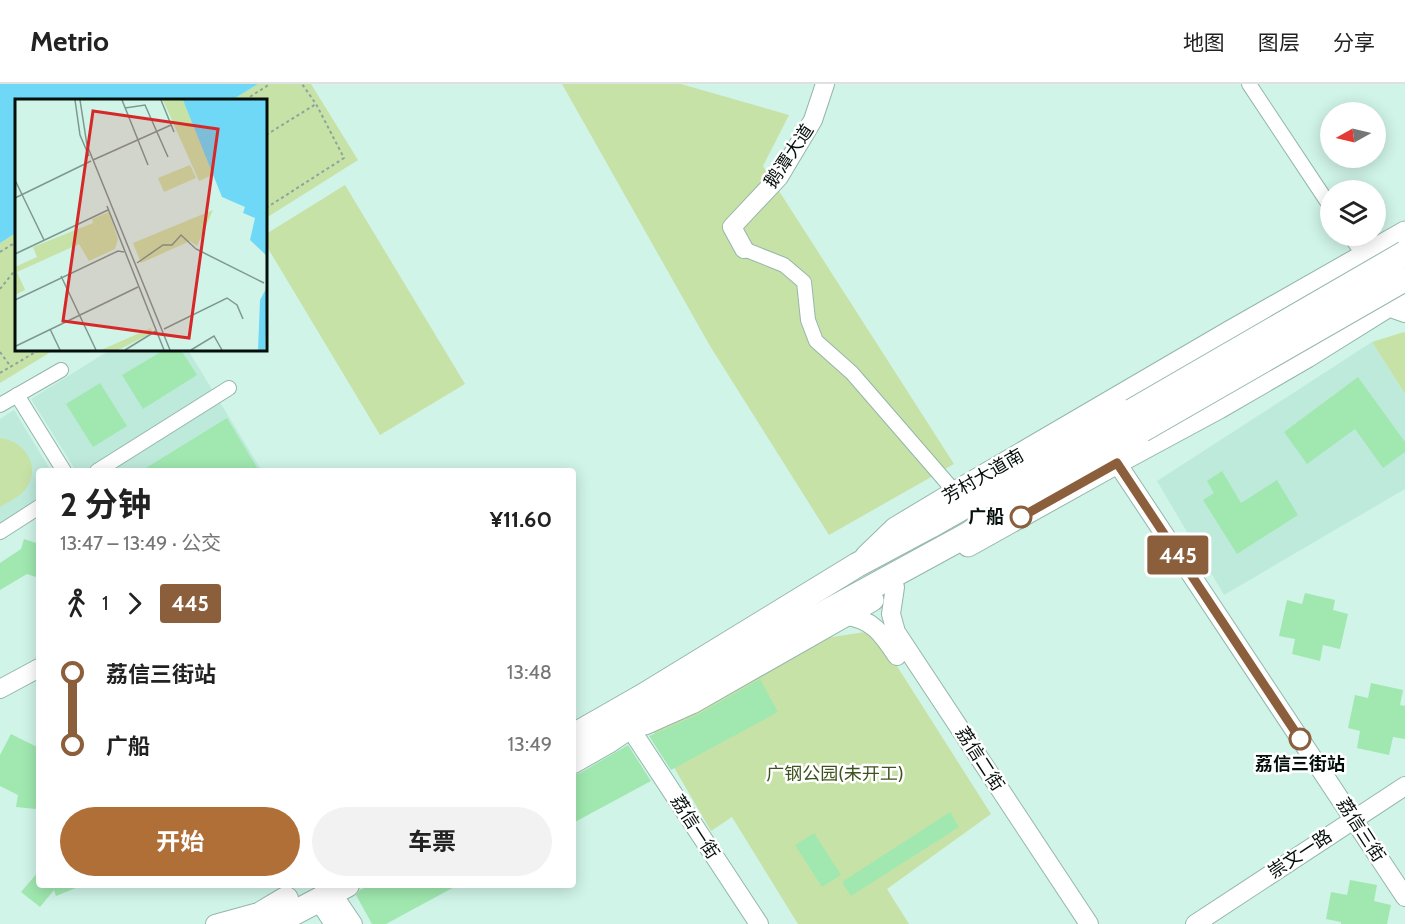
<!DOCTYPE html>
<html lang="zh">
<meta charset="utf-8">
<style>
body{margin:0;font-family:Cabin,"Noto Sans SC",sans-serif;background:#f2f2f2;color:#222;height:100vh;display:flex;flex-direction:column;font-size:22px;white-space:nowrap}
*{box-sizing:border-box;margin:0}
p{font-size:20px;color:#767676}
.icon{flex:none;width:33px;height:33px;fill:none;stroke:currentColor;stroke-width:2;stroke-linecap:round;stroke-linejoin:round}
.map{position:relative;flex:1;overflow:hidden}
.panel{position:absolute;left:36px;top:384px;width:540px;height:420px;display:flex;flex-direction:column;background:#fff;border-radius:6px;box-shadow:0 3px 15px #0003}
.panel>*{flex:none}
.badge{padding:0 12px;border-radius:4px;font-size:21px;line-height:39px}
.needle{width:39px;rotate:262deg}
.tools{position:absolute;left:1320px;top:18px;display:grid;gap:12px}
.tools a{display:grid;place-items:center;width:66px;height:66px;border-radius:50%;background:#fff;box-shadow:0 3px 15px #0003;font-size:30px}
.map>.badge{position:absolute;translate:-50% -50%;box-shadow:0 0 0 3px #fff}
.legs{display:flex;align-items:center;gap:9px;height:66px;padding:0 24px;font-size:20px}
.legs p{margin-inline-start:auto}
.overview{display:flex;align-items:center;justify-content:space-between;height:102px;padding:0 24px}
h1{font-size:33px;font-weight:700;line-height:45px}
.primary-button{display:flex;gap:12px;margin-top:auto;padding:12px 24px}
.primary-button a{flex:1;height:69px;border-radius:36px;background:#af6f37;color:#fff;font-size:24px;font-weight:700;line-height:69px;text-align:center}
.primary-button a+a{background:#f2f2f2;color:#222}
ul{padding:0 24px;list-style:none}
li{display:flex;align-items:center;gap:21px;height:72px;font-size:22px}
li i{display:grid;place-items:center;width:9px;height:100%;margin:0 8px;background:currentColor}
li i::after{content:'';width:15px;height:15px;margin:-8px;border:4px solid;border-radius:50%;background:#fff}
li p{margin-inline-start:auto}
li:first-child i{background:linear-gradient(#0000 50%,currentColor 0)}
li:last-child i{background:linear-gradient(currentColor 50%,#0000 0)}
header{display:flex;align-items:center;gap:36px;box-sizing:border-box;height:84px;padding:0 30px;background:#fff;border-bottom:2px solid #e0e0e0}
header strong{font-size:28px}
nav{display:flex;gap:33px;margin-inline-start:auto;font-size:21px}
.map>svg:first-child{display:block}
.built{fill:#beeadc}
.green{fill:#c7e2a6}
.water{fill:#6fd8f7}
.building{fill:#a0e8b0}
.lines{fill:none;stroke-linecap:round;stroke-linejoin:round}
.street-casing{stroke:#94b6ab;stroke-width:16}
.secondary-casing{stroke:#94b6ab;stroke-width:20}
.primary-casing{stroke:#94b6ab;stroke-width:23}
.highway-casing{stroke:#94b6ab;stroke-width:26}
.path{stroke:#8aa59c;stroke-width:2;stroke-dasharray:3 3;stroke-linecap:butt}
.street{stroke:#fff;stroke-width:14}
.secondary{stroke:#fff;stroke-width:18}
.primary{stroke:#fff;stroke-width:21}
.highway{stroke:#fff;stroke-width:24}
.highway-bridge-casing{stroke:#94b6ab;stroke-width:26;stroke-linecap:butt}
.highway-bridge{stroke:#fff;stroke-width:24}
.line-1-casing{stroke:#fff;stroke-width:14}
.line-1{stroke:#8b5e3c;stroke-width:9}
.stop-1-dot{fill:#fff;stroke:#8b5e3c;stroke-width:3}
.labels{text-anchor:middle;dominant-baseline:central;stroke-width:5;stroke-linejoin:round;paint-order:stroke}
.street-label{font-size:18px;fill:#040f0b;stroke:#fff}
.stop-label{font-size:18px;font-weight:bold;fill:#040f0b;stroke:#fff;text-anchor:end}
.park-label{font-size:18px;fill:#3d521d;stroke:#fff}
.inset-road{fill:none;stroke:#7e9890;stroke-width:1.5}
.view{fill:#d62828;fill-opacity:0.15;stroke:#d62828;stroke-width:3}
.inset-edge{fill:none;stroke:#040f0b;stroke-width:3}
</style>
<header>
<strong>Metrio</strong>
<nav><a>地图</a><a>图层</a><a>分享</a></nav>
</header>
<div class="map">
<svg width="1405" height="840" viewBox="0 0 1405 840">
<rect width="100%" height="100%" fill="#d0f4e8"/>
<g class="built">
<path d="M1372,258L1405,310V405L1224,511L1157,397Z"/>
<path d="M110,266H188L262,387H76L31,315Z"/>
<path d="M14,326L51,387H39V414L0,438V335Z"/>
</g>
<g class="green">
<path d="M258,0H311L358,76L266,134V16H232Z"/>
<path d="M562,0H681L789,31L763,82L954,380L829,451L710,262Z"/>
<path d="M345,101L465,300L380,351L266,161V150Z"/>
<path d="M16,149V266H54L0,299V159Z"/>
<path d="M1404,248L1405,249V310L1372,258Z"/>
<path d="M0,354C26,357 43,385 24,407C18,414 8,418 0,423Z"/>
<path d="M865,548L888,568L991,730L887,805L909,840H798L732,733L711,747L651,644L819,555Z"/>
</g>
<path class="water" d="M0,0H258L232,16H16V149L0,159Z"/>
<g class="building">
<path d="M164,266H181L197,291L143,325L122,291Z"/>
<path d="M1358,293L1405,358V368L1383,384L1355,345L1307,380L1284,348Z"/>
<path d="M100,299L127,342L93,363L66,320Z"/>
<path d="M227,334L259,387H141Z"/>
<path d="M1222,387L1241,419L1277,396L1298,431L1237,470L1203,416L1214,409L1207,397Z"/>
<path d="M24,455L39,460V494L27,490L0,506V479L21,465Z"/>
<path d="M1305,509L1335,516L1333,526L1348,530L1340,565L1323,561L1320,577L1292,570L1295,555L1279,552L1287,516L1302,520Z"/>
<path d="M760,595L778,628L671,686L649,652L697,631Z"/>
<path d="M1371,599L1403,606L1400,621L1405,622V655L1393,653L1389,671L1357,664L1360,647L1348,644L1355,611L1368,614Z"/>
<path d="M11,650L39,664L36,725L16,723L18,711L0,702V671Z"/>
<path d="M628,661L651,697L573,739V691L580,689Z"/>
<path d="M950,728L959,743L851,812L842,798Z"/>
<path d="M814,749L841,791L822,803L795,761Z"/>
<path d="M39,787V801H83L56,812L54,806L40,823L21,808Z"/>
<path d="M1350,796L1377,801L1374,817L1391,821L1387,840H1341V838L1326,835L1331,808L1347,811Z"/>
<path d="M370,801H458L386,840H372L356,811L360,806Z"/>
</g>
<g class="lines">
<g class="street-casing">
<g id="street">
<path d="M1249,0L1330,122"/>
<path d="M1350,152L1364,171"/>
<path d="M744,165L784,181L804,198L808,236L816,257L852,289L955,408"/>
<path d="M17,311L64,387"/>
<path d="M0,321L61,286"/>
<path d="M97,387L229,304"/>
<path d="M0,448L39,423"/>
</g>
</g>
<g class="secondary-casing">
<g id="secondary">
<path d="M744,165L732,143L779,93L813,36L825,0"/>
<path d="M1388,223L1405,229"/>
<path d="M1117,379L1405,813"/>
<path d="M895,503L891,530L896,548L1089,840"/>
<path d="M845,532C872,534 883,551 897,572"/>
<path d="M0,605L39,584"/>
<path d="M632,647L759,840"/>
<path d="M332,809L353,840"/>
<path d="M318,816L334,840"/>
<path d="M215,840L255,829"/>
<path d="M1195,840L1405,702"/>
</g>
</g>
<g class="primary-casing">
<g id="primary">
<path d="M968,462L1117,379L1219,324L1307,273L1405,212"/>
<path d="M866,472L895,444L955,408L1229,248L1405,148"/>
<path d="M645,640L692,619L873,516"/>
</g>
</g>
<g class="highway-casing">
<g id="highway">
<path d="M573,652L643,612L857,481L930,442L1132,327"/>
<path d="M573,677L608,657L685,605L967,451L1032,409L1142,346"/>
<path d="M244,840L286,815"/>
<path d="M273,840L347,801"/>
</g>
</g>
<g class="path">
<path d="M245,16L270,0"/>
<path d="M266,51L316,20"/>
<path d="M266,124L344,74L316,20L302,0"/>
<path d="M0,168L16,158"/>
<path d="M0,205L16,185"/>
<path d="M0,268L11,283"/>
<path d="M0,289L39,266"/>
</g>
<use href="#street" class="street"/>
<use href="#secondary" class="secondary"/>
<use href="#primary" class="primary"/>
<use href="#highway" class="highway"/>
<g class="highway-bridge-casing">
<g id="highway-bridge">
<path d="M1132,327L1405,169"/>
<path d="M1142,346L1405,195"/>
</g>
</g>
<use href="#highway-bridge" class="highway-bridge"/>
</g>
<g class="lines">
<g class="line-1-casing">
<path id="line-1" d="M1021,433L1117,379L1300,655"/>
</g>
<use href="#line-1" class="line-1"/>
</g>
<g class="stop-1-dot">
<circle cx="1021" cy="433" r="10"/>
<circle cx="1300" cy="655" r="10"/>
</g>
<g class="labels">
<g class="street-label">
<text transform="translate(789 72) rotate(-56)">鹅潭大道</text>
<text transform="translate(983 392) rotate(-30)">芳村大道南</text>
<text transform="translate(980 675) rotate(57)">荔信二街</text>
<text transform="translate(695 743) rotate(57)">荔信一街</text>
<text transform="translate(1361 746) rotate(57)">荔信三街</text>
<text transform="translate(1300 770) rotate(-34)">崇文一路</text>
</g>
<g class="stop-label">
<text x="1004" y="433">广船</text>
<text x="1300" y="680" text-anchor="middle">荔信三街站</text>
</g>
<g class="park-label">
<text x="835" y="690">广钢公园(未开工)</text>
</g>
</g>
<g transform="translate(15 15)">
<rect width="252" height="252" fill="#d0f4e8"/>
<path d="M148,1H168L200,75L184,82ZM175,66L181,79L149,93L143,79ZM198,111L182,147L175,142L126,164L118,144ZM94,113L103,140L100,150L74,162L64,145L2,173L10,191L0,196V168L22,158L18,148L78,124L77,120ZM136,229L137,234L103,251H86Z" fill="#c7e2a6"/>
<path d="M168,1H252V157L235,141L240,119L228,114L230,108L207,98ZM252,188L250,251H243L245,201Z" fill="#6fd8f7"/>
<path class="inset-road" d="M60,1L65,36L74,57M65,1L72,46L155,251M107,1L133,66M146,1L159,33M110,9L130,6L153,58M78,61L156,26M0,81L29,141M0,99L76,62M92,107L149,251M0,155L93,111M122,164L148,146H157L166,136L181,150L249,184M46,177L81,251M0,201L103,152L109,153M35,230L45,251M149,230L212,199L222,206L228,220M1,247L123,188M110,251L141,232M176,251L199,237L207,251"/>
<path class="view" d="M78,12L203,30L174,239L48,222Z"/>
<rect width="252" height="252" class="inset-edge"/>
</g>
</svg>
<div class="tools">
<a><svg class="needle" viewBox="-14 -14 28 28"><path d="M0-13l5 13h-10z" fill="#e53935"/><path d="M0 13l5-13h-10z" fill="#767676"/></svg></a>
<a><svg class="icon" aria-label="layers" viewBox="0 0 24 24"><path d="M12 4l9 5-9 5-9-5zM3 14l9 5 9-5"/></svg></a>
</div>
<b class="badge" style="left:1178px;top:471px;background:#8b5e3c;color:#fff">445</b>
<section class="panel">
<div class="overview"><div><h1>2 分钟</h1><p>13:47 – 13:49 · 公交</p></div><b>¥11.60</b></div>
<div class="legs"><svg class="icon" aria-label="walk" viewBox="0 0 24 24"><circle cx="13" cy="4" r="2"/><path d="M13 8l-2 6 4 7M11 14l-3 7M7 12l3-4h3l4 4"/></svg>1<svg class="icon" aria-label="forward" viewBox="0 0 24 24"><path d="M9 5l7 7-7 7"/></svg><b class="badge" style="background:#8b5e3c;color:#fff">445</b></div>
<ul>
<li><i style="color:#8b5e3c"></i><b>荔信三街站</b><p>13:48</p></li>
<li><i style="color:#8b5e3c"></i><b>广船</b><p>13:49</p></li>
</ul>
<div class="primary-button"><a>开始</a><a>车票</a></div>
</section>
</div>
